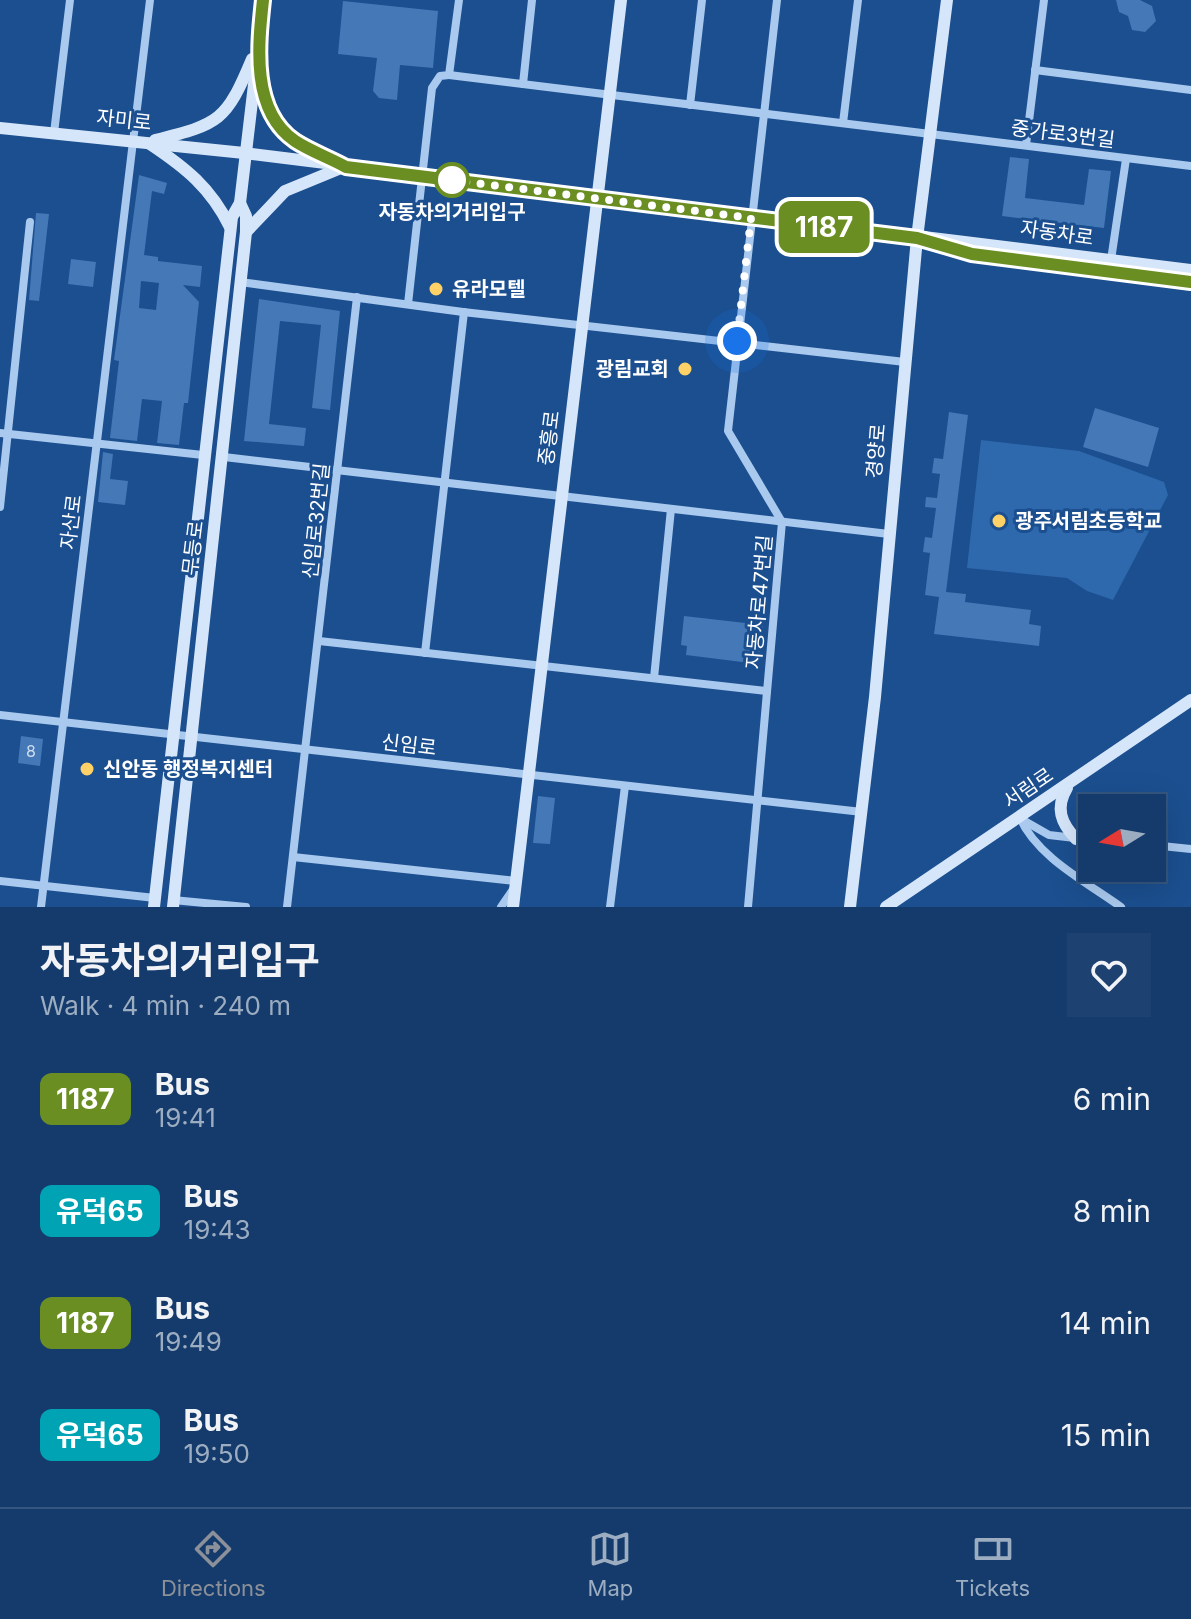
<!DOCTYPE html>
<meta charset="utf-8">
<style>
body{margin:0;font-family:Inter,"Noto Sans KR",sans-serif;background:#1d4271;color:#f1f3f6;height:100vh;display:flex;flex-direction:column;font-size:30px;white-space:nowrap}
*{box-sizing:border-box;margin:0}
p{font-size:26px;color:#9dadc1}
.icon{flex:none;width:44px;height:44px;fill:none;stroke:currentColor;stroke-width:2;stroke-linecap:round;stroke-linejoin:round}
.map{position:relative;height:907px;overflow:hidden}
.panel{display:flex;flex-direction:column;background:#143b6b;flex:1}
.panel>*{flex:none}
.badge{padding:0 16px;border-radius:12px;font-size:28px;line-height:52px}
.needle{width:52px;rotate:259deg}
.controls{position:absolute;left:1078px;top:794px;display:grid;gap:16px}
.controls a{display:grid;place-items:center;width:88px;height:88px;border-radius:0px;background:#143b6b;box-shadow:0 8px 32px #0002,0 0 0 2px #33557e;font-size:40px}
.you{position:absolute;width:40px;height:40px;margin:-20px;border:6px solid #fff;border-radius:50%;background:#1a73e8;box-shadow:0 0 0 12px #1a73e833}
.map>.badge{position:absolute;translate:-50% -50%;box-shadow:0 0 0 4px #fff}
.round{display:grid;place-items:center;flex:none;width:84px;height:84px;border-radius:0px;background:#1d4271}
.head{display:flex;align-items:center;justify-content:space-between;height:136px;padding:0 40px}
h1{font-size:38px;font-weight:700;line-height:60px}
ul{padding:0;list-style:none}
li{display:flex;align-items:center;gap:24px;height:112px;padding:0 40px}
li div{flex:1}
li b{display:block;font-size:30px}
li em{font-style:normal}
li .badge{min-width:88px;font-weight:700;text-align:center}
.dock{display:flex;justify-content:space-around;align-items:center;height:112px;border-top:2px solid #33557e;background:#143b6b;font-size:22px;color:#9dadc1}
.dock a{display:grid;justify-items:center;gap:4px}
.dock .current{color:#8c9099}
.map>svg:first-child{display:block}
.green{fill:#2e69ad}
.building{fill:#4478b7;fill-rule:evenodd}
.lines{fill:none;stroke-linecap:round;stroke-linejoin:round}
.street{stroke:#a9c9ee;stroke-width:8}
.secondary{stroke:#d6e6fa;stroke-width:12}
.line-casing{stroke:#fff;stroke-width:18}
.line{stroke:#6b8e23;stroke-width:12}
.walk{stroke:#fff;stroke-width:8;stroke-dasharray:0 14.4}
.stop-dot{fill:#fff;stroke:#6b8e23;stroke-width:4}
.poi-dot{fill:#ffd166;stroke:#1b4f8f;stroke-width:3}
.labels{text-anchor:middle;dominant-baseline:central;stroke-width:6;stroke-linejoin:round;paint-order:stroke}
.number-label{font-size:16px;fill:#d0dded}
.street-label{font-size:20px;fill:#fff;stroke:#1b4f8f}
.stop-label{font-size:20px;font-weight:bold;fill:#fff;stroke:#1b4f8f}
.poi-label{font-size:20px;font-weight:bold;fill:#fff;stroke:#1b4f8f;text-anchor:start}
</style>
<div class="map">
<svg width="1191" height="907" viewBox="0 0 1191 907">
<rect width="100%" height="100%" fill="#1b4f8f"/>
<path class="green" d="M981,440L1079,451L1164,482L1168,495L1113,600L1087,591L1067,578L967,568Z"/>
<g class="building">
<path d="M1116,0H1140L1152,6L1156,21L1145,32L1132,30L1128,16L1119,12Z"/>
<path d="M343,1L438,11L433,68L400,65L397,100L379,98L373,91L377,58L338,54Z"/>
<path d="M1010,157L1029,159L1025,198L1084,205L1089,169L1111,171L1104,228L1002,216Z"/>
<path d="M139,175L167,183L164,194L152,191L144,255L158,257V261L202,266L200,287L183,285L199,302L188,403H184L179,445L157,443L162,401L142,399L137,441L110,438L119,361L114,360ZM141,281L159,283L156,310L139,308Z"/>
<path d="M36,213L49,214L39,301L29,300Z"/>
<path d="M71,259L96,262L93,287L68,284Z"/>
<path d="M259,299L340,311L330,410L312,408L321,325L280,321L269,424L306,428L304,446L244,441Z"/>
<path d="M1095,408L1159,428L1148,467L1083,447Z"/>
<path d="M949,412L968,415L946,592L966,594L965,602L1031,610L1029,624L1041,626L1039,646L934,634L939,597L925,595L930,553L923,552L925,537L932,538L936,508L925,507L926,497L937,498L940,474L932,473L934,458L943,459Z"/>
<path d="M103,452L113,454L110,479L128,481L125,505L98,502Z"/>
<path d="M684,616L763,625L758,664L686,655L687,646L681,645Z"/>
<path d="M21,736L43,739L40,766L18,763Z"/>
<path d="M538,796L555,798L550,844L533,843Z"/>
</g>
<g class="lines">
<g class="street">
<path d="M1035,70L1191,90"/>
<path d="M449,75L1191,166"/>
<path d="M523,84L532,0"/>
<path d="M690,105L702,0"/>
<path d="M843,123L858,0"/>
<path d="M54,133L70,0"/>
<path d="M1026,145L1044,0"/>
<path d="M1111,260L1126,159"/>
<path d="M240,282L463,312L905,362"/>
<path d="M408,304L432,88L440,76L449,75L459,0"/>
<path d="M0,433L203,455"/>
<path d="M224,457L889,534"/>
<path d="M0,507L30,222"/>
<path d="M319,641L767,691"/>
<path d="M425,653L464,312"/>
<path d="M654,678L671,509"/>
<path d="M0,715L862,812"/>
<path d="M1020,818C1037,857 1088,883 1121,907"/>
<path d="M1021,819L1049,835L1092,840"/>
<path d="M1152,845L1191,849"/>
<path d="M293,857L516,881"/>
<path d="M0,881L155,898"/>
<path d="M173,900L246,907"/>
<path d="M41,907L150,0"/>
<path d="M287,907L357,297"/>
<path d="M501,907L514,888"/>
<path d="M610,907L625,786"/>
<path d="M748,907L782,522L728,431L777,0"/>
</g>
<g class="secondary">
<path d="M260,68C267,125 288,137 336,162"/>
<path d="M0,128L244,153L1191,270"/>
<path d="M155,140C220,124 226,121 252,59"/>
<path d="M150,144C186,168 211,188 230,227"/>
<path d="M246,232L285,191L341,168"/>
<path d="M939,245L972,254L1191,282"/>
<path d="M1067,788C1055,808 1061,823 1076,839"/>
<path d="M154,907L232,217L240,203L264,0"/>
<path d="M173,907L246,232V216L240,203"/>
<path d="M513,907L621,0"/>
<path d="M850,907L875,697L917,238L947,0"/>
<path d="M886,907L1191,700"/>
</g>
</g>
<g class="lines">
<g class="line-casing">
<path id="line" d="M263,0C258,46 251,111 295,141C310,151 330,158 346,167L917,238L972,254L1191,282"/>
</g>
<use href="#line" class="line"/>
<path class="walk" d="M452,180L751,218L737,341"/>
</g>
<circle class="stop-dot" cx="452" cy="180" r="16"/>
<g class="poi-dot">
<circle cx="436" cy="289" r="8"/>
<circle cx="685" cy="369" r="8"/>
<circle cx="999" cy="521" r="8"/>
<circle cx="87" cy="769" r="8"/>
</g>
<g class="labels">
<g class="number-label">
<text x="31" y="751">8</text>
</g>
<g class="street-label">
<text transform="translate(124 120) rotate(6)">자미로</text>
<text transform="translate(1063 134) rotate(7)">중가로3번길</text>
<text transform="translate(1057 233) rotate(8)">자동차로</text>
<text transform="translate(549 438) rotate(-83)">중흥로</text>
<text transform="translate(876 451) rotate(-85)">경양로</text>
<text transform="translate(316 521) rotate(-84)">신임로32번길</text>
<text transform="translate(71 522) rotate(-83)">자산로</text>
<text transform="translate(193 548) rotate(-83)">무등로</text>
<text transform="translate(759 602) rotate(-85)">자동차로47번길</text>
<text transform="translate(409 745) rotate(7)">신임로</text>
<text transform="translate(1028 788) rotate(-34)">서림로</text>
</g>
<g class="stop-label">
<text x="452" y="212">자동차의거리입구</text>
</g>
<g class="poi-label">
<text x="452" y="289">유라모텔</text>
<text x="669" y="369" text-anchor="end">광림교회</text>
<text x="1015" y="521">광주서림초등학교</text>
<text x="103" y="769">신안동 행정복지센터</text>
</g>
</g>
</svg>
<div class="controls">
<a><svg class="needle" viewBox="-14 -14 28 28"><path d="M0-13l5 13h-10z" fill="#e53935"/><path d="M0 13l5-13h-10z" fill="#9dadc1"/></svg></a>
</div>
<div class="you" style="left:737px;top:341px"></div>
<b class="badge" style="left:824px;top:227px;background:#6b8e23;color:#fff">1187</b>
</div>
<section class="panel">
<div class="head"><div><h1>자동차의거리입구</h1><p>Walk · 4 min · 240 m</p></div><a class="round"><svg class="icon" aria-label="heart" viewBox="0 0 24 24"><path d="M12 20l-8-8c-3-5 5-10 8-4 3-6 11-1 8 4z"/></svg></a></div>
<ul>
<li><span class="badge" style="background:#6b8e23;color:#fff">1187</span><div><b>Bus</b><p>19:41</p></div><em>6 min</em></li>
<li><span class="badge" style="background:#00a3b4;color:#fff">유덕65</span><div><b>Bus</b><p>19:43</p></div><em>8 min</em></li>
<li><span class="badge" style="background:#6b8e23;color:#fff">1187</span><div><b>Bus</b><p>19:49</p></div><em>14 min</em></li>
<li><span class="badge" style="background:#00a3b4;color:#fff">유덕65</span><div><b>Bus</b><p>19:50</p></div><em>15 min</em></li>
</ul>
</section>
<nav class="dock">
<a class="current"><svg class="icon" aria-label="directions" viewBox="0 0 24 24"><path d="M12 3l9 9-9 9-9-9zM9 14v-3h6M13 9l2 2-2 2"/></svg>Directions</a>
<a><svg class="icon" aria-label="map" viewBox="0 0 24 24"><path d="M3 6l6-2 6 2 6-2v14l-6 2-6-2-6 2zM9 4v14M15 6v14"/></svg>Map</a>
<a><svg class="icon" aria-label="tickets" viewBox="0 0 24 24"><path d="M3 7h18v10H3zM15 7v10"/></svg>Tickets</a>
</nav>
